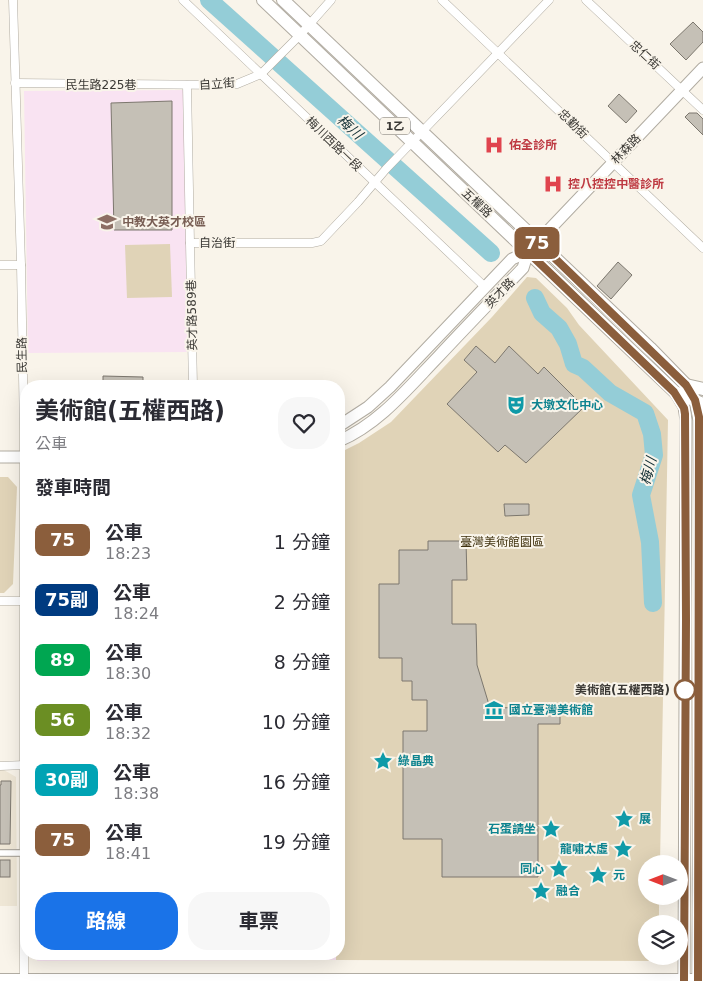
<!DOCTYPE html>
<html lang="zh-TW">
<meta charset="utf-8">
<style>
body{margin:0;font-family:"DejaVu Sans","Noto Sans TC",sans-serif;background:#f7f7f7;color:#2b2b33;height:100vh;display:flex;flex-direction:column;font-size:19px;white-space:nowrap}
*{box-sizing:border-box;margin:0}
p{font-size:16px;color:#7c7c81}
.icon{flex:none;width:28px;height:28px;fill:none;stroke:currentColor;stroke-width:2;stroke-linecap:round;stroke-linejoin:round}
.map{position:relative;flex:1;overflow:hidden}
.details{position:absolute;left:20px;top:380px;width:325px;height:580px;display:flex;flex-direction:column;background:#fff;border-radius:20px;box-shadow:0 5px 20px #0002}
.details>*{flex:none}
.badge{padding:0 10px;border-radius:8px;font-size:18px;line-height:32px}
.needle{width:32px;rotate:270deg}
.buttons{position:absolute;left:638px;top:855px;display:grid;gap:10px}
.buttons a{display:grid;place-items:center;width:50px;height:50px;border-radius:50%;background:#fff;box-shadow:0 5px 20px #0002;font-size:25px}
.map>.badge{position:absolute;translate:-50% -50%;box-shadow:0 0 0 2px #fff}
h2{padding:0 15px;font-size:19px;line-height:45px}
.round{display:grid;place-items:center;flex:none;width:52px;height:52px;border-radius:20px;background:#f7f7f7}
.headline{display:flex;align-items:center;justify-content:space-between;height:85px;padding:0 15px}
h1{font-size:24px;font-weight:700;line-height:38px}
.button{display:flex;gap:10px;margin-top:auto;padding:10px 15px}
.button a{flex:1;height:58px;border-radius:20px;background:#1a73e8;color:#fff;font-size:20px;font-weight:700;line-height:58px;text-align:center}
.button a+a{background:#f7f7f7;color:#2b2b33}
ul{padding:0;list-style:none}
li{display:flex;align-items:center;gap:15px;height:60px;padding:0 15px}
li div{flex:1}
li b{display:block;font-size:19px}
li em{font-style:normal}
li .badge{min-width:55px;font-weight:700;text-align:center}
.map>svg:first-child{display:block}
.built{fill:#efe7d6}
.education{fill:#f9e3f2}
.green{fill:#e0d3b7}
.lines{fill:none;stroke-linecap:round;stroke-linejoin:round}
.river{stroke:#94cdd7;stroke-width:18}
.building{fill:#c5c0b6;stroke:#7c776e}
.pedestrian-casing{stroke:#b1aca2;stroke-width:8}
.minor-casing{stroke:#b1aca2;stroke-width:9}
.tertiary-casing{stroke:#b1aca2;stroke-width:12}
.secondary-casing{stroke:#b1aca2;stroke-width:13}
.primary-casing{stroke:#b1aca2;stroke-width:14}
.pedestrian{stroke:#fff;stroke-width:5.5}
.minor{stroke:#fff;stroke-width:8}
.tertiary{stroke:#fff;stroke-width:10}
.secondary{stroke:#fff;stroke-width:11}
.primary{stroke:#fff;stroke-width:12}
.line-casing{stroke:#fff;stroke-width:11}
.line{stroke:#8b5e3c;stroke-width:8}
.stop-dot{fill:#fff;stroke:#8b5e3c;stroke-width:2.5}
.labels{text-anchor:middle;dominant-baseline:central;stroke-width:4;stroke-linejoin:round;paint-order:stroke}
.shield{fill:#f9f4ea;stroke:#73706b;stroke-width:1}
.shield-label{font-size:11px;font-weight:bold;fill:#3a3834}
.street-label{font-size:12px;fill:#3a3834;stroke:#f9f4ea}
.health-label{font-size:12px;font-weight:bold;fill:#be3a42;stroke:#f9f4ea;text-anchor:start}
.education-label{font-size:12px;font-weight:bold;fill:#785e54;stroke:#f9f4ea;text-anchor:start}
.culture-label{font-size:12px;font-weight:bold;fill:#0d838f;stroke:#f9f4ea;text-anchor:start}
.park-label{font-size:12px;fill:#3f310e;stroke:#f9f4ea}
.stop-label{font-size:12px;font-weight:bold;fill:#3a3834;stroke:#f9f4ea;text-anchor:end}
.water-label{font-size:14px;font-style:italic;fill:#122f34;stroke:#f9f4ea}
</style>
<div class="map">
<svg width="703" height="981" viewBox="0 0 703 981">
<rect width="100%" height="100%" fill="#f9f4ea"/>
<path class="built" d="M0,770H4L16,777L17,906H0Z"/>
<g class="education">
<path d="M187,90V352L28,353L24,91Z"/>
<path d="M37,954H336V960L37,961Z"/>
</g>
<g class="green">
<path d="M170,244L172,297L127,298L125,245Z"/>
<path d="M527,277L536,278L567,308L579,325L668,420L660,864H646V896H659V924H646V956H658V961L336,960V954H339V453L359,443L391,422L492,317Z"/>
<path d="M0,477H8L17,487L13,584L4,593H0Z"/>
</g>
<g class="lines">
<g class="river">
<path d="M209,0L491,253"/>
<path d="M535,298L542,313L559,328L568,344L574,364L583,368L610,393L645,413L652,434L654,455L641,495L650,542L653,603"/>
</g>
</g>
<g class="building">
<path d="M693,22L703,32V42L686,60L670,44Z"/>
<path d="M619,94L637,111L626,123L608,106Z"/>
<path d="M172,101V230H114L111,103Z"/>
<path d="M689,113H697L703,119V135L685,117Z"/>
<path d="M618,262L632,275L611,299L597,286Z"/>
<path d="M476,346L495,363L509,346L538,374L544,367L584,407L526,463L505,445L498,452L447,404L477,372L464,360Z"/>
<path d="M103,376L143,377V386H103Z"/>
<path d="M504,504H529V515L505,516Z"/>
<path d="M428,541H466L467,580H452V624H476L477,665L490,708L560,707V724H538V877H442V839H403V731H427V700H412V681H402V658H379V584H399V550H428Z"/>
<path d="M1,781H11L10,844H0V785H1Z"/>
<rect x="0" y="860" width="10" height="17"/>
</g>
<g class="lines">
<g class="pedestrian-casing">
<path id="pedestrian" d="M0,853H24"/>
</g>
<g class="minor-casing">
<g id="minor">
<path d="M13,0L21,265L24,431V981"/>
<path d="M183,0L485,287"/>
<path d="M442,0L703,248"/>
<path d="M586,0L703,110"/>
<path d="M15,83L224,85L237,84L261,74L300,35L331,0"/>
<path d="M187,85L190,243H312L321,241L358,202L386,169L549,0"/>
<path d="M190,243L193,386"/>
<path d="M0,265H21"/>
<path d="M0,601H25"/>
<path d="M0,766L25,765"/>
</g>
</g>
<g class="tertiary-casing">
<path id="tertiary" d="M0,979H703"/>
</g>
<g class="secondary-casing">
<g id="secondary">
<path d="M675,392L684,407L686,420L684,981"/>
<path d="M695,400L699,420L700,516L698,981"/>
<path d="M339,426L368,407L390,387L512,259L528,252L703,68"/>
<path d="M339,441C379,424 408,388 438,357C466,327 495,297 523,268L528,252"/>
<path d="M0,457H26"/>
</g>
</g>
<g class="primary-casing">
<g id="primary">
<path d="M263,0L675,392L703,404"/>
<path d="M283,0L650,348L686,385L695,400"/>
<path d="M686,385L703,389"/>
<path d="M699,417L703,413"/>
</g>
</g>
<use href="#pedestrian" class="pedestrian"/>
<use href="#minor" class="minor"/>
<use href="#tertiary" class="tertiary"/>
<use href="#secondary" class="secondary"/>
<use href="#primary" class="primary"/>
</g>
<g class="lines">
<g class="line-casing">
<path id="line" d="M684,981L686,620L685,414L684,408L674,392L528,252L538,242L686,385L695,400L699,417L698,981"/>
</g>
<use href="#line" class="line"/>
</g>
<defs>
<g id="hospital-bare" transform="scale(1.5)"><path d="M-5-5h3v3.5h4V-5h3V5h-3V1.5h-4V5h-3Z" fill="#e0444e" stroke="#f9f4ea" stroke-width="2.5" paint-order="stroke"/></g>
<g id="university-bare" transform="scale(1.5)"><path d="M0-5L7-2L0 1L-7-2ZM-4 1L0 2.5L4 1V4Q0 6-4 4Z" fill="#8d6e63" stroke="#f9f4ea" stroke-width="2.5" paint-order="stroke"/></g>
<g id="theatre-bare" transform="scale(1.5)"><path d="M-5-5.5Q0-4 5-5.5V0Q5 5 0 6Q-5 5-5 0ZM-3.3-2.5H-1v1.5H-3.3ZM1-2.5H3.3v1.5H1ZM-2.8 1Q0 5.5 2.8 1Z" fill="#0f9aa8" stroke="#f9f4ea" stroke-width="2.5" paint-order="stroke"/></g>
<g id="museum-bare" transform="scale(1.5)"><path d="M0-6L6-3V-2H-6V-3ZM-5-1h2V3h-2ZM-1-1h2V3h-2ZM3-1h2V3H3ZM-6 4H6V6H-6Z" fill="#0f9aa8" stroke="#f9f4ea" stroke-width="2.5" paint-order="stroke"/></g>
<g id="sight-bare" transform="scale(1.5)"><path d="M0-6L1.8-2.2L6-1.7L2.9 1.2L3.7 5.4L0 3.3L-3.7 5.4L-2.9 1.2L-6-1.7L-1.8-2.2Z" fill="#0f9aa8" stroke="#f9f4ea" stroke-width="2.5" paint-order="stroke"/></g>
</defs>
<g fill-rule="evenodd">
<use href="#hospital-bare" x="494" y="145"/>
<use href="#hospital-bare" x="553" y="184"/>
<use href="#university-bare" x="107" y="222"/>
<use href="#theatre-bare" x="516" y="405"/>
<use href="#museum-bare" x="494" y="710"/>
<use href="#sight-bare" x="383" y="761"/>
<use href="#sight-bare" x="624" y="819"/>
<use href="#sight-bare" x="551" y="829"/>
<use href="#sight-bare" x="623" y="849"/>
<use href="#sight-bare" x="559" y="869"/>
<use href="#sight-bare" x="598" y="875"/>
<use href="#sight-bare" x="541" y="891"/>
</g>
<circle class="stop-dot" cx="685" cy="690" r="10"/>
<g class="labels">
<rect class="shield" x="380" y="117.5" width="30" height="17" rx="4"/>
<g class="shield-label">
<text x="395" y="126">1乙</text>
</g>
<g class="street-label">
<text transform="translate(645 55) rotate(43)">忠仁街</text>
<text transform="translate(217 84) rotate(-4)">自立街</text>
<text x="101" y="85">民生路225巷</text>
<text transform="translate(573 124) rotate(44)">忠勤街</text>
<text transform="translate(334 144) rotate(44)">梅川西路一段</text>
<text transform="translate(626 149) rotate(-46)">林森路</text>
<text transform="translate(477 203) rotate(43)">五權路</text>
<text x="217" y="243">自治街</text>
<text transform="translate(500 293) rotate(-46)">英才路</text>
<text transform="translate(192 315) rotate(-91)">英才路589巷</text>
<text transform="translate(22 355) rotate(-91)">民生路</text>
</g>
<g class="health-label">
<text x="509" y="145">佑全診所</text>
<text x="568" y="184">控八控控中醫診所</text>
</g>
<g class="education-label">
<text x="122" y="222">中教大英才校區</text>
</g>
<g class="culture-label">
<text x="531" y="405">大墩文化中心</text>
<text x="509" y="710">國立臺灣美術館</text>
<text x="398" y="761">綠晶典</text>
<text x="639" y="819">展</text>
<text x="536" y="829" text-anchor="end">石蛋請坐</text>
<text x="608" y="849" text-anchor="end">龍嘯太虛</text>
<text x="544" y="869" text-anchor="end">同心</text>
<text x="613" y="875">元</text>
<text x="556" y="891">融合</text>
</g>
<g class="park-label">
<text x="502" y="542">臺灣美術館園區</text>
</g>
<g class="stop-label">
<text x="670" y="690">美術館(五權西路)</text>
</g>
<g class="water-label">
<text transform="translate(350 127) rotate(42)">梅川</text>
<text transform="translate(648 471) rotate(-75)">梅川</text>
</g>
</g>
</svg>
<div class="buttons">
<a><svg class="needle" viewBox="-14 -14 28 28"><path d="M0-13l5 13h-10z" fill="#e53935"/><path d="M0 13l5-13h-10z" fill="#7c7c81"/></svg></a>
<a><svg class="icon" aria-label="layers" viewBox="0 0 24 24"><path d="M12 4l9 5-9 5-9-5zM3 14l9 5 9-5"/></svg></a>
</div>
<b class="badge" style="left:537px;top:243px;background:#8b5e3c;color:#fff">75</b>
<section class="details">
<div class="headline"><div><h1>美術館(五權西路)</h1><p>公車</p></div><a class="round"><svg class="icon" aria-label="heart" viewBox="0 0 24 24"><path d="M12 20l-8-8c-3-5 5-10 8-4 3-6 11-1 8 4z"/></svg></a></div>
<h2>發車時間</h2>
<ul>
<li><span class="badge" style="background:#8b5e3c;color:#fff">75</span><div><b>公車</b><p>18:23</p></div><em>1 分鐘</em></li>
<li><span class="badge" style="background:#003b80;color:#fff">75副</span><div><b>公車</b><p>18:24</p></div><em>2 分鐘</em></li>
<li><span class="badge" style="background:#00a651;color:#fff">89</span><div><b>公車</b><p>18:30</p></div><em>8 分鐘</em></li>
<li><span class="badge" style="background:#6b8e23;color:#fff">56</span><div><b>公車</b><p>18:32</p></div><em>10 分鐘</em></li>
<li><span class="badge" style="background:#00a3b4;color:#fff">30副</span><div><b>公車</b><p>18:38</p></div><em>16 分鐘</em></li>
<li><span class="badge" style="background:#8b5e3c;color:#fff">75</span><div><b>公車</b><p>18:41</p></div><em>19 分鐘</em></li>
</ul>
<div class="button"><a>路線</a><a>車票</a></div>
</section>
</div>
